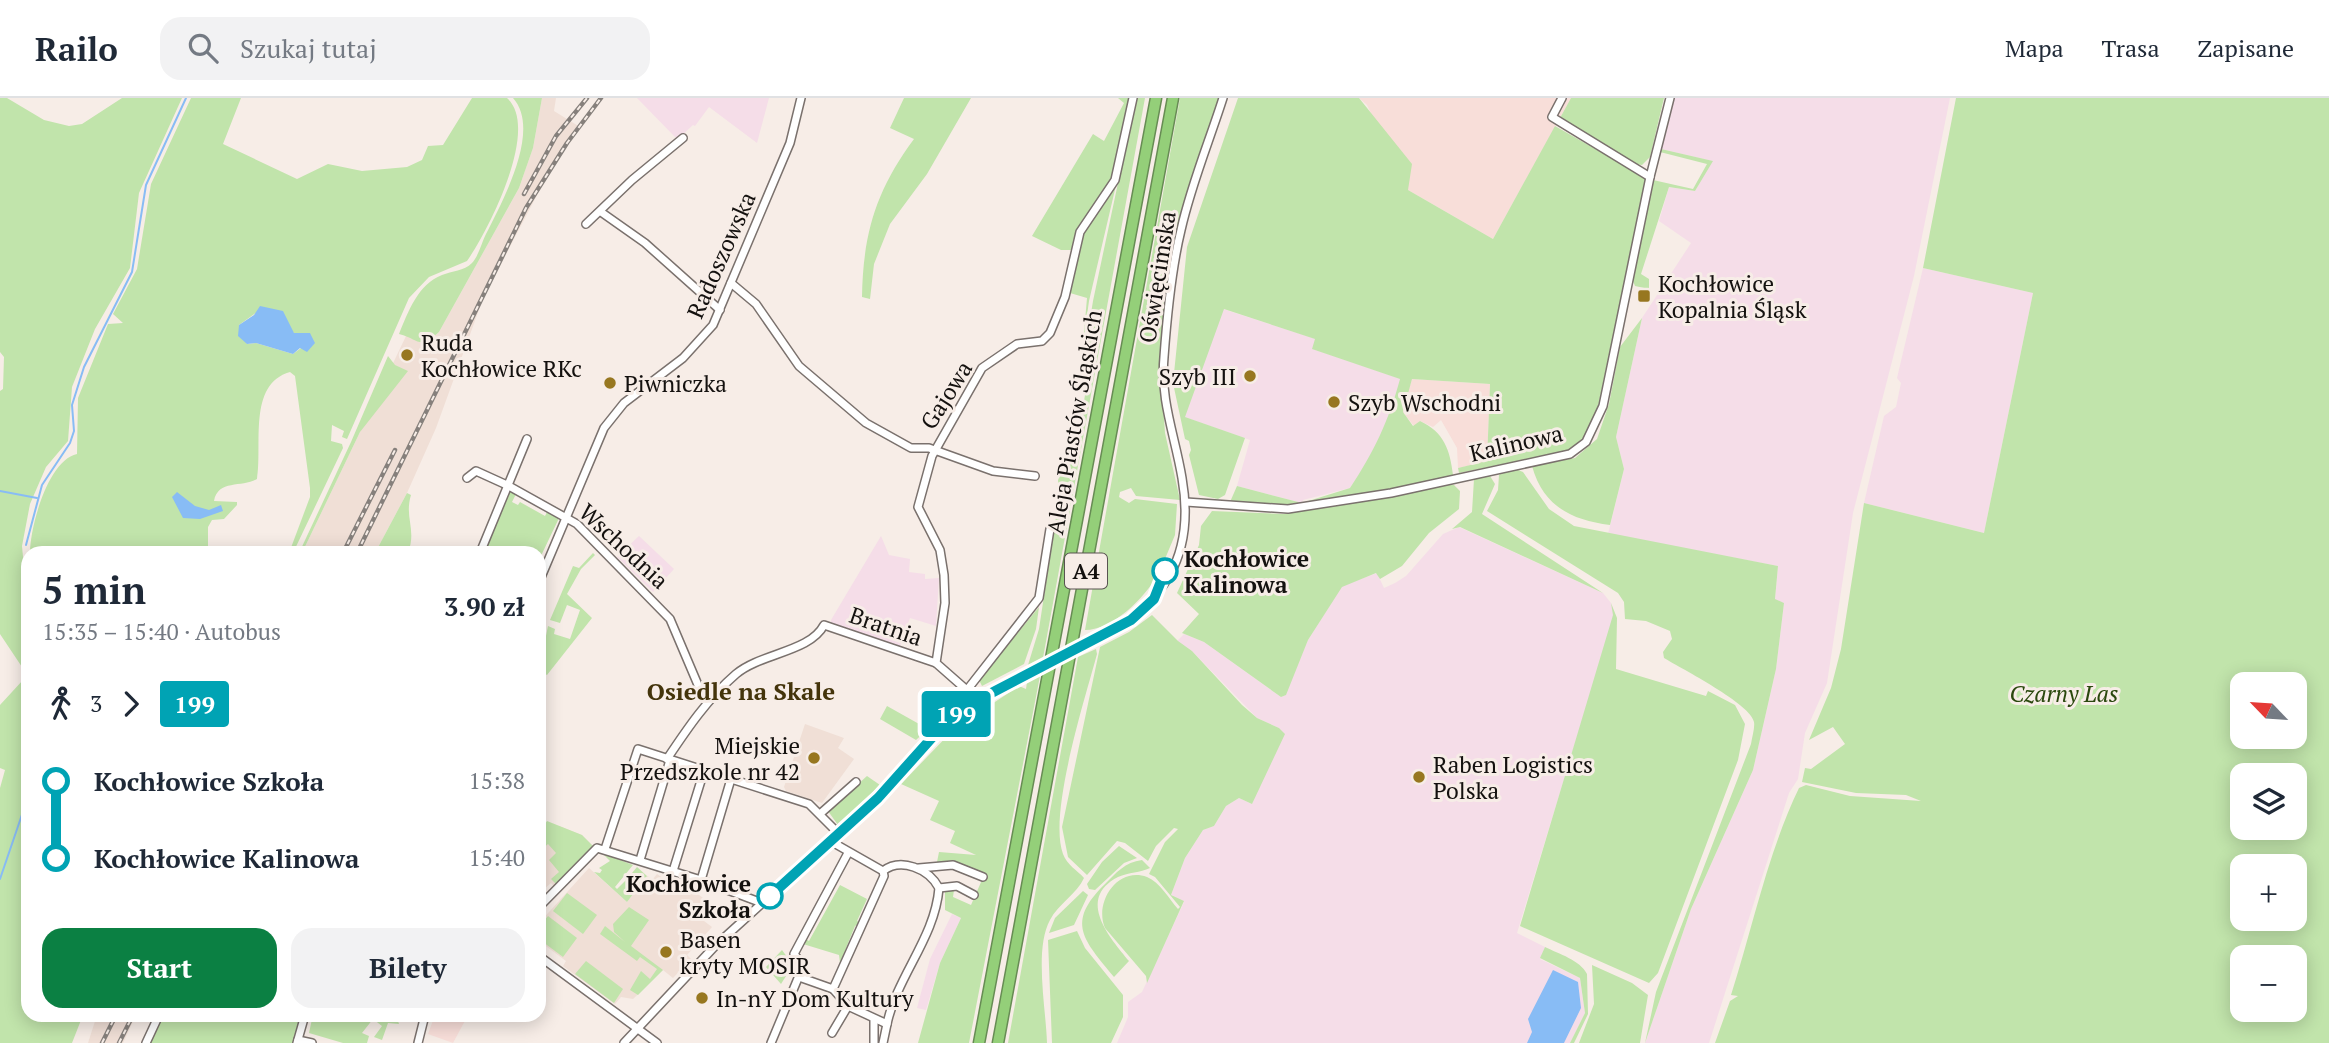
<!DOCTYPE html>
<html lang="pl">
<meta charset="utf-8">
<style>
body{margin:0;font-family:"PT Serif",serif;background:#f2f2f3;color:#1f2937;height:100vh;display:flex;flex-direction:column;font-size:26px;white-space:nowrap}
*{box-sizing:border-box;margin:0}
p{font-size:23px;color:#747a83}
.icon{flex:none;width:38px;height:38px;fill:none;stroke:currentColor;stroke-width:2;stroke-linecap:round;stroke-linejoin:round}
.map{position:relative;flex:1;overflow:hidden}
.details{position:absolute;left:21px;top:448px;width:525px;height:476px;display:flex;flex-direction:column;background:#fff;border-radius:21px;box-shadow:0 4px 18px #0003}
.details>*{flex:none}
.badge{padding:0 14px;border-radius:5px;font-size:24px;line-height:46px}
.needle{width:46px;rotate:295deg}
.buttons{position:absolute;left:2230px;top:574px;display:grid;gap:14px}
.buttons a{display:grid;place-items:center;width:77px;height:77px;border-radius:14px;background:#fff;box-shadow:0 4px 18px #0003;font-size:35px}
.map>.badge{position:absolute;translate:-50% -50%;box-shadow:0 0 0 4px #fff}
.legs{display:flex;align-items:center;gap:10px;height:77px;padding:0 21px;font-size:23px}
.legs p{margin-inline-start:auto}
.headline{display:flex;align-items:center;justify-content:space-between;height:119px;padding:0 21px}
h1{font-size:38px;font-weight:600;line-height:52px}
.cta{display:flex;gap:14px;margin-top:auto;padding:14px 21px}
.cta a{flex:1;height:80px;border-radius:21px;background:#0b8043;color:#fff;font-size:28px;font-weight:600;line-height:80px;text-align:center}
.cta a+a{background:#f2f2f3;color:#1f2937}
ul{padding:0 21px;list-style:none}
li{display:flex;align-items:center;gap:24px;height:77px;font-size:26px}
li i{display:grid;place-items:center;width:10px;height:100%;margin:0 9px;background:currentColor}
li i::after{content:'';width:18px;height:18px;margin:-9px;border:5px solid;border-radius:50%;background:#fff}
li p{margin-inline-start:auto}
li:first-child i{background:linear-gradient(#0000 50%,currentColor 0)}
li:last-child i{background:linear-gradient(currentColor 50%,#0000 0)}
header{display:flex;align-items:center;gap:42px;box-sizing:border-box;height:98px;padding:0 35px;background:#fff;border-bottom:2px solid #e0e1e3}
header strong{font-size:33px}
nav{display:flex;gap:38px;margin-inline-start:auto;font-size:24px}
.search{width:490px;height:63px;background:#f2f2f3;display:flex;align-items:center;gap:18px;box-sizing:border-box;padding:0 24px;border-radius:21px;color:#747a83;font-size:26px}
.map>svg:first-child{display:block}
.commercial{fill:#f8ded9}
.industrial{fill:#f5dde8}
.built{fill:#f0dfd6}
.green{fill:#c1e4ab;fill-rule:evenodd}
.water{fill:#88bcf5}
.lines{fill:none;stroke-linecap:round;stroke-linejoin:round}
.stream{stroke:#88bcf5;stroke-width:2}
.minor-casing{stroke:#7a716d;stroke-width:10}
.highway-casing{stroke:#678c54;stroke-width:13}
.minor{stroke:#fff;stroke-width:7}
.highway{stroke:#94cf79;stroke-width:10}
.rail-casing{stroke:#86807c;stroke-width:4.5}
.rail{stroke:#f7ede7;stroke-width:2;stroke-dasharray:5;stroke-linecap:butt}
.minor-bridge-casing{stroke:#7a716d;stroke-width:10;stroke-linecap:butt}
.minor-bridge{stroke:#fff;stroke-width:7}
.line-1-casing{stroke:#fff;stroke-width:16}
.line-1{stroke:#00a3b4;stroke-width:10}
.poi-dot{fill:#977720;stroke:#f7ede7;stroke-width:2.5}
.stop-1-dot{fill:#fff;stroke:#00a3b4;stroke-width:3.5}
.labels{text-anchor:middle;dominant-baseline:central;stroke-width:6;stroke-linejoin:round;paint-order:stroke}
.shield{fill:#f7ede7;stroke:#585350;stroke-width:2}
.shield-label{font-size:21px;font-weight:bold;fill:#14110f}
.street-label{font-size:23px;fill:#14110f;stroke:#f7ede7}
.poi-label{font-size:23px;fill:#14110f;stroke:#f7ede7;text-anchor:start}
.stop-label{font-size:23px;font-weight:bold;fill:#14110f;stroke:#f7ede7;text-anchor:start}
.park-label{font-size:23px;font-style:italic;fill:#2a480d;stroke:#f7ede7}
.neighbourhood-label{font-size:24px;font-weight:bold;fill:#44340b;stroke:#f7ede7}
</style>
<header>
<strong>Railo</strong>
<div class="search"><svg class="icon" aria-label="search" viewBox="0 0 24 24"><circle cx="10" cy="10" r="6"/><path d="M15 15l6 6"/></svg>Szukaj tutaj</div>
<nav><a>Mapa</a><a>Trasa</a><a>Zapisane</a></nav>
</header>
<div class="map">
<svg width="2329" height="945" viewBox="0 0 2329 945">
<rect width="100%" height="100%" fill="#f7ede7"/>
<g class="commercial">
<path d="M1359,0H1571L1493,141L1408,92L1367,7Z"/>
<path d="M1412,281L1490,286L1487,364L1458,370L1457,350L1441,322L1433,329L1420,323L1414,328L1402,313Z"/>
<path d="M435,917L467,919L453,945L428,936Z"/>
</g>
<g class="industrial">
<path d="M637,0H769L757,45L709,9L695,28L693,27L680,39H675Z"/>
<path d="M1673,0H1950L1914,178L1853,415L1827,585L1805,635L1798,681L1789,695L1709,945H1645L1691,811L1753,672L1776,571L1784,505L1775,502L1778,468L1608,436L1624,371L1616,339L1642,220L1691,145L1659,123L1669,89L1695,93L1712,63L1661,51Z"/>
<path d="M1923,170L2033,195L1984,435L1864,405L1884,318L1896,309L1901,285L1897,280Z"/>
<path d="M1223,211L1316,241L1313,251L1401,281L1390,321L1377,350L1350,390L1303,402L1302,405L1237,388L1250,342L1184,319Z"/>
<path d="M1459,429L1603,495L1611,505L1614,518L1517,835L1545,849L1540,861L1580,880L1585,915L1570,945H1117L1128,919V904L1142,894L1184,804L1171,797L1185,760L1203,732L1214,728L1226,708L1239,700L1252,706L1279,630L1257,620L1192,553L1177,543L1184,536L1204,544L1281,599L1285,597L1308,542L1342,488L1377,475L1384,490L1395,485L1406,478L1443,436Z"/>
<path d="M639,438L674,471L653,494L617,459Z"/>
<path d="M881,438L889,457L910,461L909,474L925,476V481L939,480L936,528L910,520L900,548L831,525V522Z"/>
<path d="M952,816L961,820L940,865L926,912L917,910L930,861Z"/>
</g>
<g class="built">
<path d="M542,0H556L554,13L580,29L545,82L484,198L436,330L407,395L375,455H302L407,236L427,244L439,234L519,90L533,50Z"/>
<path d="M805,626L844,640L838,650L854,661L822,705L786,693L784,689Z"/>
<path d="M559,728L582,737L594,749L554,788L551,785L544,791L539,786V746Z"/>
<path d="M589,770L627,804L647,778L653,781L657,776L677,790L690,797L694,793L708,804L703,811L704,823L712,829L687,857L691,861L673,880L663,872L633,901L621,899L615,906L563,868L566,863L539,843V825Z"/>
<path d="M97,917H136L123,945H88Z"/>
</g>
<g class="green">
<path d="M0,0H7L44,22L69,28L82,26L122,0H182L139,95L130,170L95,231L72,289L68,343L46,369L30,406L22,448L28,514V917H83L72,945H0V690L5,672L0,670V607L23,582L24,572L0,536V293L3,291L4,259L0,254Z"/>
<path d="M191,0H241L223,46L297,81L328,66L362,73L407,69L422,62L428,48L443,47L472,0H507C541,30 488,133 467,163L429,179L409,200L347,341L342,339L344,333L332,327L331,343L342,346L343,350L293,455H289L310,399V390L295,278L290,274C247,286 263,348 257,381C243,390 218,381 214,403L237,404V407L224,421L212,422L208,429V455H30C30,429 48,362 77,356L78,300L108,226L123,225L113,216L137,171L151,86ZM260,212L294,235H302L301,250L293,256L256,245L247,246L239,227Z"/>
<path d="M513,0H542L533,50L519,90L439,234C418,252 421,242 399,236C408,214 418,186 442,177C452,173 464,173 472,165C478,159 482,144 486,136C502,104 542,32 513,0Z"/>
<path d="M904,0H971L927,76L890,126L874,166L870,201L862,199C863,136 876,92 914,41L890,30Z"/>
<path d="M1118,0H1131C1124,33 1121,71 1103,101C1090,121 1079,125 1072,152H1061L1032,138L1093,36L1104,43L1124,5Z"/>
<path d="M1136,0H1145L1043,560L1028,567L1039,531L1059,399L1058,382L1078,338L1085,297L1081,277L1093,203Z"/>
<path d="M1180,0H1220L1178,130L1160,263L1165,335L1180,402L1136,398L1131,390L1120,394L1119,399L1129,405L1135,401L1177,406L1175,437L1162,468L1159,467L1155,475L1158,477C1144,500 1113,532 1085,532Z"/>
<path d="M1238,0H1359L1412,66L1408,92L1493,141L1555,28L1646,80L1598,309L1585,339L1567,353L1459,375L1458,370L1487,363L1490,286L1412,281L1403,314L1413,328L1420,323C1444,334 1450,352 1453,377L1390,393L1286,409L1230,404L1237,388L1302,405L1350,390C1374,354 1389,322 1400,281L1312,251L1315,241L1224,211L1185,319L1245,340L1225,397L1218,401L1199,397L1189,357L1191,352L1189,343L1185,341L1173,285L1187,149Z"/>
<path d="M1571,0H1664L1650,59L1642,67L1635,66L1560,20Z"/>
<path d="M1956,0H2329V945H1715L1730,903L1738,898L1731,897C1753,828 1768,754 1799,690L1806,687L1850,698L1921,703L1906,697L1856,695L1802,684L1805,670L1811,671L1845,646L1833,629L1809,642L1831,590L1841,551L1864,405L1984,435L2033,195L1923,170ZM2242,586H2294V639H2242ZM2242,677H2294V730H2242ZM2242,768H2294V821H2242ZM2242,859H2294V912H2242Z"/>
<path d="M1661,51L1713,63L1695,93L1669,89L1641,176L1649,181V191L1635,188L1633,183L1653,82L1693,91L1707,66L1660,54Z"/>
<path d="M1117,83L1089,203L1083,246L1087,200L1070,195L1085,129L1104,107Z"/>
<path d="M1642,220L1616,339L1624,371L1610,427C1571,422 1543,408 1532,368L1575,360L1597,341L1609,306L1620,249Z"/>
<path d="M388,258L395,267L408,273L360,334L302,455H299L351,344Z"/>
<path d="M1518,372L1523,374L1549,411L1574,428L1778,468L1775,501L1784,505L1776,571L1753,672L1691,811L1645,945L1656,894L1751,646C1752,639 1755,630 1754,624C1751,606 1682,571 1664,560L1663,554L1672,541L1670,533L1646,523L1625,521L1624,504L1618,495L1487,413L1498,392L1499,377L1504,373Z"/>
<path d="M1490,378L1495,386L1482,416L1603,495L1460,429L1452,431L1472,414L1474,381Z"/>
<path d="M1447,386L1454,387L1460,393L1459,411L1429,435L1402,468L1380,481L1376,475L1342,489L1308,542L1286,597L1281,599L1204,544L1182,535L1199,516L1177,495L1199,447L1201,428L1212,413L1284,416Z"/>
<path d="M510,394L516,396L512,404L518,407L520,404L545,418L548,412L560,418L539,462V455H483Z"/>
<path d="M407,395L411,397C404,420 417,431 408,455H375Z"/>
<path d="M593,455L595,457L581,471L567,496L592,520L547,577L539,572L548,528L555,531L554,536L570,541L580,512L567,507L560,525L550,522L573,468L579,470Z"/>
<path d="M1611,505L1617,520L1616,571L1706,598L1708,593L1735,607L1745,626L1738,662L1658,875L1649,885L1520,828L1613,517Z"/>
<path d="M1039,509L1036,531L1024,566L982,588L979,582Z"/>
<path d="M1152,517L1178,543L1192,553L1242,607L1257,620L1279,630L1285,636L1252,706L1239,700L1226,708L1214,728L1203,732L1185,760L1171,797L1184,803L1147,885L1146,878L1105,830C1094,805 1117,768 1147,779C1160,784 1169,801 1178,811L1180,809L1155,779L1149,776L1165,744L1178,731L1174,730L1156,748L1148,763L1125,745L1117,743L1087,777L1068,759L1062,729L1100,549L1129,534Z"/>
<path d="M1096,551L1097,556C1085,601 1048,716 1063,756C1067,767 1077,772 1084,780C1077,796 1058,806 1050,822C1034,851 1046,911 1047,945H1008L1078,559Z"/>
<path d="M1040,578L969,945H918L940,865L961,820L945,812V794L954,792L953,799L971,807L985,775L966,768L937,764L939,754L976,757L950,745L955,733L930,722L939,703L901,686L954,631L1019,588L1026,591L1027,584Z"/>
<path d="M887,608L928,631L916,642L880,621Z"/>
<path d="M867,678L880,687L838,727L828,713Z"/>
<path d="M547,723L582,737L594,749L556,786L551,781L559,774L549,762L556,755L548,746L539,754V727L543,729Z"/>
<path d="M1119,748L1137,760L1124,765L1095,792L1089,791L1087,786L1102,764Z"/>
<path d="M602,755L633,767L615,789L617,791L626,782L632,786L637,780L632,775L637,769L647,778L627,804L594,774L600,775L602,772L599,770L610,763Z"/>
<path d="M1142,762L1150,770C1140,775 1129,774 1118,779C1075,801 1111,841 1129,863L1114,879C1084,842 1065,825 1105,786C1116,775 1125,764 1142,762Z"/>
<path d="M840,787L867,801L857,823L861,825L855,828L840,865L839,857L803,846L804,840L809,843Z"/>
<path d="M1083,793L1088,797L1074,827L1049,835L1055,820Z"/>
<path d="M567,795L597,817L583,836L553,813Z"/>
<path d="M629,809L649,822L631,848L663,872L638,897L630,892L641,873L650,881L657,871L640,859L637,863L600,836L605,828L625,844L614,834L613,826Z"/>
<path d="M548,818L577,840L563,859L539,841V829Z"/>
<path d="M1077,833L1085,850L1123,897V919L1111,945H1052L1048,842Z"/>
<path d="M1545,849C1559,856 1580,862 1587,876L1588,916L1574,945H1570L1585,915L1580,880L1540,860Z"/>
<path d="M782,852L793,867L781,886L766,869Z"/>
<path d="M586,863L623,891L614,905L575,876Z"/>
<path d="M1592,867L1632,885L1648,897L1640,945H1579L1594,906Z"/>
<path d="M158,917H302L293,945H145Z"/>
<path d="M310,917H396L399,926L388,925L382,942L374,939L382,928L373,921L362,935L369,938L367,945H343L309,935L312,921Z"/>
</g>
<g class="water">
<path d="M260,208L283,213L294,235H310L315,245L307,254L300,250L293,256L256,245L247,246L238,238L239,227L254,217Z"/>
<path d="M177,394L195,408L209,412L221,407L223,413L200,421L183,420L172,399Z"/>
<path d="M1553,872L1578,884L1581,910L1564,945H1527L1532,934L1528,921Z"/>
</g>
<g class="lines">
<g class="stream">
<path d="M0,393L37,400"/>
<path d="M26,447L42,387L70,345L74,333L72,307L84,269L132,174L146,87L186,0"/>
<path d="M0,781L28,699"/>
</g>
<g class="minor-casing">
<g id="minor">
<path d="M1562,0L1552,19L1650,79"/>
<path d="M601,114L645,145L720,212"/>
<path d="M586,126L632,82L683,40"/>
<path d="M731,185L756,206L799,268L866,325L911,350H929L993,373L1035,378"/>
<path d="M467,380L476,373L509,388L577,426L670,521L701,594L709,602"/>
<path d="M1186,404L1288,411L1391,395L1570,356L1586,344L1603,308L1650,79L1670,0"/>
<path d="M480,455L527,341"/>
<path d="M539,484L604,330L624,305L683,260L713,227L790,45L801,0"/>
<path d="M1094,543C1163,507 1196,460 1182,380C1175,338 1160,302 1164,259C1167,218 1171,173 1181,132C1191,87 1209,44 1223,0"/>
<path d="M967,592L1039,500L1050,431"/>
<path d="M978,602L936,565L945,505L944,477L940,452L918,409L932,358L982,270L1017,246L1042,243L1050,235L1065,199L1080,134L1115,82L1133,0"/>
<path d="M667,661C687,631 708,600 736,576C761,555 810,554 824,527L936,565"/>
<path d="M821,715L856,684"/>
<path d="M832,744L883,773L884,778L833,891L848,908L887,926C897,878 935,840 939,790C929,771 901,759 883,773"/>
<path d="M605,751L638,651L809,706L840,737"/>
<path d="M640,762L670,662"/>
<path d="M919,770L953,767L983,779"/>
<path d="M673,773L704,673"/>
<path d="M701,782L731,681"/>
<path d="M939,790L957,788L974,797"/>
<path d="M539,809L597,750L701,782L762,805"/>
<path d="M539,858L657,945"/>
<path d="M799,879L833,891"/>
<path d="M832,935L848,908"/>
<path d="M298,942L312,945"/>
<path d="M146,945L159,917"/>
<path d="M297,945L305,917"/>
<path d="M418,945L425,917"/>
<path d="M624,945L715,848L878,700L939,631L966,609L1027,576"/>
<path d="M771,945L801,873V865L794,856L848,755"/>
<path d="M874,945V923"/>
<path d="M883,945L887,926"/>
</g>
</g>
<g class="highway-casing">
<g id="highway">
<path d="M979,945L1156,0"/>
<path d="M998,945L1173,0"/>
</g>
</g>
<use href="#minor" class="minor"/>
<use href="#highway" class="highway"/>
<g class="rail-casing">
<g id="rail">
<path d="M524,96L556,38L587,0"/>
<path d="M343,455L395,352"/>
<path d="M357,455L526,110L567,45L601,0"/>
<path d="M102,945L116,917"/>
<path d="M119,945L133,917"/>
</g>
</g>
<use href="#rail" class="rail"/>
<g class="minor-bridge-casing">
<path id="minor-bridge" d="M1027,576L1094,543"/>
</g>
<use href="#minor-bridge" class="minor-bridge"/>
</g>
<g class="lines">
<g class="line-1-casing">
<path id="line-1" d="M770,798L878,700L946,624L978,602L1131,522L1154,501L1165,473"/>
</g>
<use href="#line-1" class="line-1"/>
</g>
<g class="poi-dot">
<rect x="1637" y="191" width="14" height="14" rx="3.5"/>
<circle cx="407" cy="257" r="7"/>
<circle cx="1250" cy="278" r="7"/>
<circle cx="610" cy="285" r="7"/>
<circle cx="1334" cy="304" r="7"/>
<circle cx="814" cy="660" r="7"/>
<circle cx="1419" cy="679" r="7"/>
<circle cx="666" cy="854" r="7"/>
<circle cx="702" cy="900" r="7"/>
</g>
<g class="stop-1-dot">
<circle cx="1165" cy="473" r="12"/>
<circle cx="770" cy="798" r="12"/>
</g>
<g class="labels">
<rect class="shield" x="1065" y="455.5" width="42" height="35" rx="5"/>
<g class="shield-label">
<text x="1086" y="473">A4</text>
</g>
<g class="street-label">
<text transform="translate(721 157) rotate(-66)">Radoszowska</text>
<text transform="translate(1157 179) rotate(-81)">Oświęcimska</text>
<text transform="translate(946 297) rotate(-58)">Gajowa</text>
<text transform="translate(1074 324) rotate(-80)">Aleja Piastów Śląskich</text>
<text transform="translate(1516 345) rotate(-13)">Kalinowa</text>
<text transform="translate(624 448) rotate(43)">Wschodnia</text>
<text transform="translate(886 528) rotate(19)">Bratnia</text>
</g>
<g class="poi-label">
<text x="1658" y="185">Kochłowice<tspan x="1658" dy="26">Kopalnia Śląsk</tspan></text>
<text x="421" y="244">Ruda<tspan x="421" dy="26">Kochłowice RKc</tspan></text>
<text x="1236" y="278" text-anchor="end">Szyb III</text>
<text x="624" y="285">Piwniczka</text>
<text x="1348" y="304">Szyb Wschodni</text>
<text x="800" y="647" text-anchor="end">Miejskie<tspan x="800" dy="26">Przedszkole nr 42</tspan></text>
<text x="1433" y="666">Raben Logistics<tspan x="1433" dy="26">Polska</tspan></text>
<text x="680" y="841">Basen<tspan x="680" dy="26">kryty MOSIR</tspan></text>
<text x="716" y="900">In-nY Dom Kultury</text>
</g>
<g class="stop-label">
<text x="1184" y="460">Kochłowice<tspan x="1184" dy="26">Kalinowa</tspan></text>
<text x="751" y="785" text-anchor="end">Kochłowice<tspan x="751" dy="26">Szkoła</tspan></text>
</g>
<g class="park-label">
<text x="2064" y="595">Czarny Las</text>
</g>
<g class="neighbourhood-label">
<text x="741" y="593">Osiedle na Skale</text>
</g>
</g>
</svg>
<div class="buttons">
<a><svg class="needle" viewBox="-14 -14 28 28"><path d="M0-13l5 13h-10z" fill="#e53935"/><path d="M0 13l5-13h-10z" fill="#747a83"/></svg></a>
<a><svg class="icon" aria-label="layers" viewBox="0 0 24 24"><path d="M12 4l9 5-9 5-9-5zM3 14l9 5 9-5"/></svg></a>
<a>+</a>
<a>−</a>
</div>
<b class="badge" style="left:956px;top:616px;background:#00a3b4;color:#fff">199</b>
<section class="details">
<div class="headline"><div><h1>5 min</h1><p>15:35 – 15:40 · Autobus</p></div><b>3.90 zł</b></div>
<div class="legs"><svg class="icon" aria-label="walk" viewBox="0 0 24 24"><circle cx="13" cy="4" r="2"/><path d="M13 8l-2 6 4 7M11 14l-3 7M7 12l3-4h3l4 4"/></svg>3<svg class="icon" aria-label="forward" viewBox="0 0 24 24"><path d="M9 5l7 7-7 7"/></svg><b class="badge" style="background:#00a3b4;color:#fff">199</b></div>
<ul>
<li><i style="color:#00a3b4"></i><b>Kochłowice Szkoła</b><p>15:38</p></li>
<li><i style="color:#00a3b4"></i><b>Kochłowice Kalinowa</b><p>15:40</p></li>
</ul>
<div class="cta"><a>Start</a><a>Bilety</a></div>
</section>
</div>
